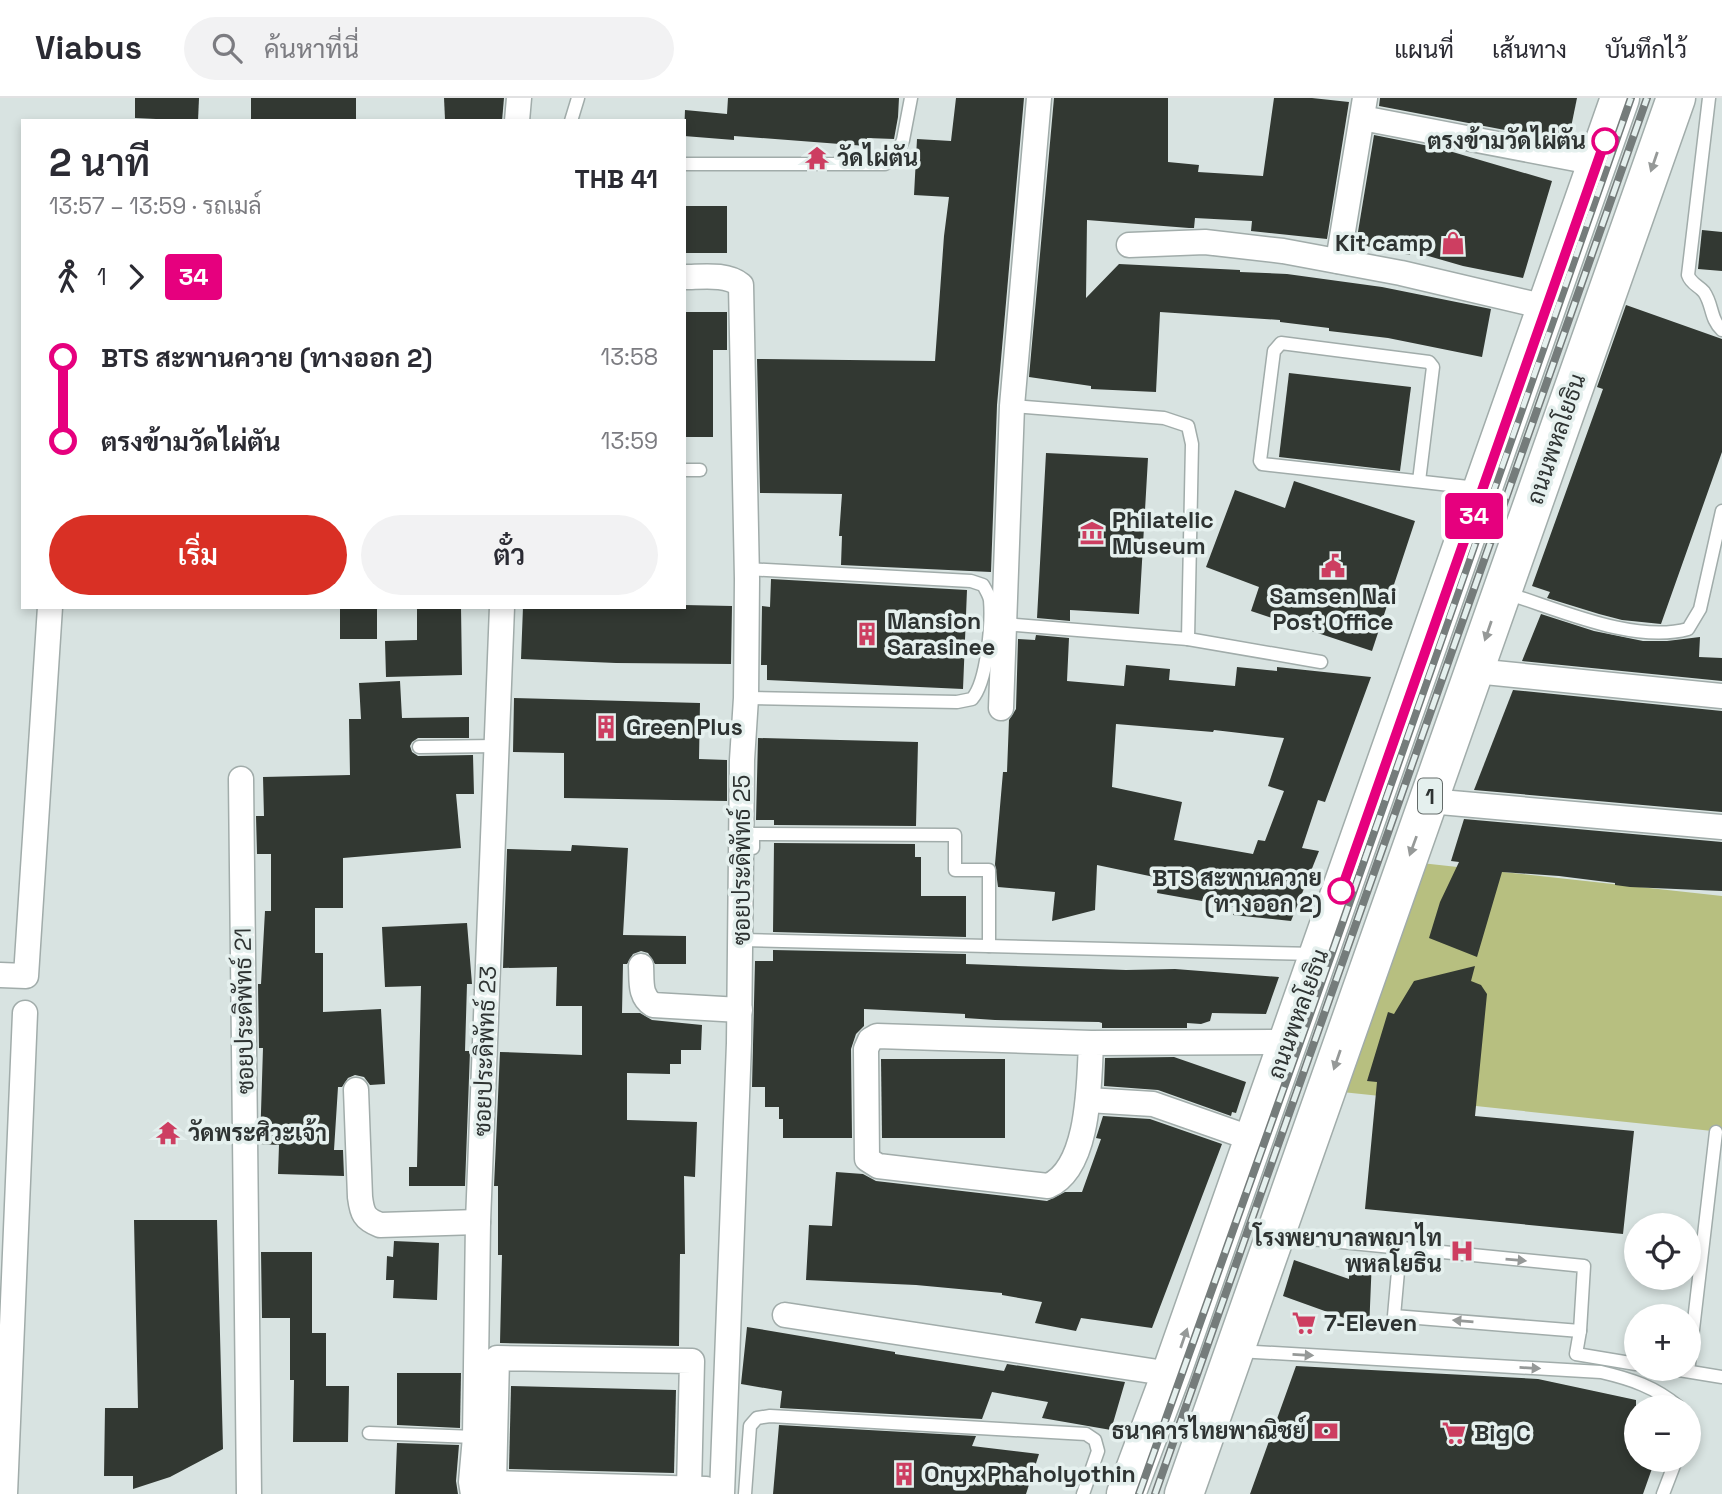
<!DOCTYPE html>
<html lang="th">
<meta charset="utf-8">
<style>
body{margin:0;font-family:"Space Grotesk",Sarabun,sans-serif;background:#f2f2f3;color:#2b2b33;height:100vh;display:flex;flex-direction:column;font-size:26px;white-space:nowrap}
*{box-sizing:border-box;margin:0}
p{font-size:23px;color:#7c7c81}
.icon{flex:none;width:38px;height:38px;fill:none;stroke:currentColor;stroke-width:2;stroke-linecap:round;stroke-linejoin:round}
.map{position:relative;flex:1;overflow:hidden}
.panel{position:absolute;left:21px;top:21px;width:665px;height:490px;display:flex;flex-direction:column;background:#fff;border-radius:0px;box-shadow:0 4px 10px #0003}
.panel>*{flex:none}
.badge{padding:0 14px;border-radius:5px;font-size:24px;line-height:46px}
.buttons{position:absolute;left:1624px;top:1115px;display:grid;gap:14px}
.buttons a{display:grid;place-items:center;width:77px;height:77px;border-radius:50%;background:#fff;box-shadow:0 4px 10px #0003;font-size:35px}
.map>.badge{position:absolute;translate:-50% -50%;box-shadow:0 0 0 4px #fff}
.legs{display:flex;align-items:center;gap:10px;height:77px;padding:0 28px;font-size:23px}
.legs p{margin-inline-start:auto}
.summary{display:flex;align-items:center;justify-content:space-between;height:119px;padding:0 28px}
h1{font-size:38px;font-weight:600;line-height:52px}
.primary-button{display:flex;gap:14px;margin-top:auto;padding:14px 28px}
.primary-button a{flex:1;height:80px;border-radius:42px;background:#d93025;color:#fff;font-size:28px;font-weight:600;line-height:80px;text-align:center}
.primary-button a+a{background:#f2f2f3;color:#2b2b33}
ul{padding:0 28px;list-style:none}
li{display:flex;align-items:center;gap:24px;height:84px;font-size:26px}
li i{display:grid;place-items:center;width:10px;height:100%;margin:0 9px;background:currentColor}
li i::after{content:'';width:18px;height:18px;margin:-9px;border:5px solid;border-radius:50%;background:#fff}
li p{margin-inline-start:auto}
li:first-child i{background:linear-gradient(#0000 50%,currentColor 0)}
li:last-child i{background:linear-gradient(currentColor 50%,#0000 0)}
header{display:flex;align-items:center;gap:42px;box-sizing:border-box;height:98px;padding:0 35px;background:#fff;border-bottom:2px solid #e1e1e2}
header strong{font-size:33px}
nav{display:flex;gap:38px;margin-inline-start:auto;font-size:24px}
.search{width:490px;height:63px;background:#f2f2f3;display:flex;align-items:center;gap:18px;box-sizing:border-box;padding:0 24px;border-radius:38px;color:#7c7c81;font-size:26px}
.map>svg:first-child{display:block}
.green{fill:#b7bf80}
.building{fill:#323832;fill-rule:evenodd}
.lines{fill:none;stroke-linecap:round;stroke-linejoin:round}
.lane-casing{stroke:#a1acaa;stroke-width:15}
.street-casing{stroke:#a1acaa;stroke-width:27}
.primary-casing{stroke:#a1acaa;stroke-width:41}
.lane{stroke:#fff;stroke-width:12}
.street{stroke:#fff;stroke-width:24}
.primary{stroke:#fff;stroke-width:38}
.rail-casing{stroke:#757c7b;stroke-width:8}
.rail{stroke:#e5f0ee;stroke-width:5;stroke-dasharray:16;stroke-linecap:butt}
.oneway{fill:#969998}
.line-1-casing{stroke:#fff;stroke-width:16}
.line-1{stroke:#e6007e;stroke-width:10}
.stop-1-dot{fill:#fff;stroke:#e6007e;stroke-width:3.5}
.labels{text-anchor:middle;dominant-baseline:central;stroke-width:7;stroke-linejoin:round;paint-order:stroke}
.shield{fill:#e5f0ee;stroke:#656c6a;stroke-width:2}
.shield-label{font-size:21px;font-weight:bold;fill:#2e3332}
.stop-label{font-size:23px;font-weight:bold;fill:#2e3332;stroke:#e5f0ee;text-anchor:end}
.poi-label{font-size:23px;font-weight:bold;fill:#2e3332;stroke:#e5f0ee;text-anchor:start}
.street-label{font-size:23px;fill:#2e3332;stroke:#e5f0ee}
</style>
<header>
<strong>Viabus</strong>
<div class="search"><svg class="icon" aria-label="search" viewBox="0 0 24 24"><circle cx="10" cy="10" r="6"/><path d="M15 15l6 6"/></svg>ค้นหาที่นี่</div>
<nav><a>แผนที่</a><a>เส้นทาง</a><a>บันทึกไว้</a></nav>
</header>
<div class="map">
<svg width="1722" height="1396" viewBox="0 0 1722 1396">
<rect width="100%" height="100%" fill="#d8e3e1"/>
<path class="green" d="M1421,765L1722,798V1034L1342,994Z"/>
<g class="building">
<path d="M135,0H199L198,23L135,20Z"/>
<rect x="251" y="0" width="105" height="23"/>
<path d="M444,0H504L502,23L445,21Z"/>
<path d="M728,0H899L898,19L894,41L867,40L866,48L734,38V42L684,38L685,12L727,16Z"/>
<path d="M956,0H1024L997,307L991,474L841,467L842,438H839L842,396L760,395L757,261L935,263L944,138L949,99L914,97L917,41L951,43Z"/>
<path d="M1054,0H1168V64L1199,67L1198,74L1263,78L1274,0H1312L1349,4L1327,141L1251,133L1252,123L1195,120L1194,130H1189L1087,122L1086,200L1119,166L1240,172V174L1287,176L1382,189L1491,211L1482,259L1388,240L1329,233V230L1280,224V222L1160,214L1156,294L1091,291V288L1029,279Z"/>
<path d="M1380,0H1577L1568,44L1379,8Z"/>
<path d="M1374,37L1439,50L1552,83L1523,180L1463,168L1411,153L1410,157L1356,146Z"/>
<rect x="684" y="108" width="43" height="47"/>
<path d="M1702,132L1722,134V173L1698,171Z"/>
<path d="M1626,207L1722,241V354L1661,526L1622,522L1599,516L1547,500L1550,494L1532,488L1603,291L1597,289Z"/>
<path d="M684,214H727V252H713V339H684Z"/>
<path d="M1289,275L1411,289L1400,373L1279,359Z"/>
<path d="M1046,355L1148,360L1139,516L1070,512V523L1037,520Z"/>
<path d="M1294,383L1415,423L1372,553L1251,513L1259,489L1206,469L1235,392L1285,410Z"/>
<path d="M771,481L967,492L963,591L767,582V567H761L762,508L770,509Z"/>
<path d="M684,507L732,508L731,566L616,565L521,561L523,509H684Z"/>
<rect x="340" y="509" width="37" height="32"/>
<path d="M417,509H461L462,577L386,579L385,543L417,542Z"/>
<path d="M1541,516L1594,533L1643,543H1667L1700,539L1699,559L1722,560V583L1522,563Z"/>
<path d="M1036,537L1069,540L1067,583L1124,588L1126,567L1170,571L1169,582L1235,588L1237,569L1277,573V569L1371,579L1325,704L1318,702L1302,750L1319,753L1291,823L1233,817L1236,809L1157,795L1159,780L1097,767L1095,812L1052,823L1055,794L998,789L995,766L1003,674H1007L1009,622L1016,611L1018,541L1035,542ZM1116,626L1213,634L1214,632L1284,640L1268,688L1284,693L1265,743L1258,742L1253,756L1174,742L1182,704L1112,689Z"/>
<path d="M400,583L402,620L469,619V640H418L412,644L410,648L412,654L418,658L473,657L474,696H456L461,750L343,760V810H315V855H323V914L381,911L385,986L370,987L364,979L355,977L348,980L342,989H338L334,1052H343L344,1078L278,1076L279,1047L260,1046L263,950H259L258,886H261L265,813H271V756H257L256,718H264L263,679L350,677L349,621H361L359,585Z"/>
<path d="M1513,592L1722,613V714L1474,692Z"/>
<path d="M514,600L700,605L699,661L727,662V703L564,700V655L513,654Z"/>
<path d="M758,640L918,644L916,728L774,727V722H756Z"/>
<path d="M1464,721L1722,744V793L1630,789L1615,787V785L1559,778L1502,774L1477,859L1429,840L1440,804L1459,764L1451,763Z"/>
<path d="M774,745L915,746V759H921V798H966V839L773,834Z"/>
<path d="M572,747L628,750L623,837L686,838V866H655L648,855L641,853L633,856L627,866H623L622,915H640L652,922L702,927L701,952H681V966H670V976L627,975V1022L697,1024L695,1079L684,1078L685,1156H680L679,1248L500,1245L502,1157H498V1088H494L500,954L582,957V908H556L557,869L503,870L507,751L571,753Z"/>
<path d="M467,825L472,886H467L465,953H470L465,1088H409V1069H417L421,888L385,889L382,829Z"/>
<path d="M773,852L966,856V866L1126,872L1175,871L1279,879L1266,916L1212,915L1210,923L1201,926L1187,925V930H1102V925L1099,924L995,922L965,920V916L864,911V928L856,936L851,951L852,1040H783V1021H779V1009H765V989H752L755,863H773Z"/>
<path d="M1475,868L1471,883L1481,887L1487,896L1475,1018L1634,1033L1623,1136L1365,1111L1377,984L1367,983L1388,914L1394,916L1414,883Z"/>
<path d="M1174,959L1246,984L1236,1015L1232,1014L1231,1018L1158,992L1104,988L1105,960Z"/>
<path d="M881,961H1005V1040H882Z"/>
<path d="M1103,1018L1150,1021L1222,1046L1152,1230L1081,1220L1076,1233L1035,1225L1042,1204L1002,1197V1195L916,1187L806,1182L809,1127L832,1128L836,1074L863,1076L876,1083L1047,1103L1065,1094H1082L1101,1041L1096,1040Z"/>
<path d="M134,1122H217L223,1351L170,1379L133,1391V1378H104L105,1310H138Z"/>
<path d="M394,1143L439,1145L437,1202L393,1200L394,1182H386L387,1158L393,1159Z"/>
<path d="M261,1154H312V1235H326V1288H349L348,1344H293L294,1282H290V1220H262Z"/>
<path d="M1350,1158L1372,1160L1369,1233L1347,1232V1221L1283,1198L1294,1162L1349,1181Z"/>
<path d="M747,1229L895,1254V1256L1004,1273L1007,1266L1125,1284L1111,1332L1042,1320L1048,1304L992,1294L982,1321L780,1310L782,1293L741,1286Z"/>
<path d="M1296,1268L1538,1281L1636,1302V1362H1655L1643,1396H1250Z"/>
<path d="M397,1275H461L460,1330L397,1327Z"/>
<path d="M511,1288L676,1292L674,1375L509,1371Z"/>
<path d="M779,1327L976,1338L972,1348L1039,1356L1026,1396H773Z"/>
<path d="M397,1345L459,1347L456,1383L458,1396H395Z"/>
</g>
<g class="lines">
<g class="lane-casing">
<g id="lane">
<path d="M1709,0L1688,177C1691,186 1698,187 1704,194C1713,207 1710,221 1722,232"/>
<path d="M571,23L578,0"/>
<path d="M684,66H885L896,60L903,42L911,0"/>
<path d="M1012,308L1164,320L1188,328L1192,346L1188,541L1321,564"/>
<path d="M684,372H700"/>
<path d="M1419,383L1433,269L1429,264L1281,245L1274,253L1260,363L1262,366L1477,390"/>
<path d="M1506,495C1558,511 1634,546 1688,531L1700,511L1722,413"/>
<path d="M1004,526L1188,541"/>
<path d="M746,600L957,604L972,601C987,584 992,526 990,502C989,497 986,492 983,487L971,483L747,471"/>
<path d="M419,649L497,648"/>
<path d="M753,750V736L955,737V772H989V848"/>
<path d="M742,842L1315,856"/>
<path d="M1280,1138L1584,1168L1580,1233L1576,1256L1636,1266"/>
<path d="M1400,1151L1394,1218L1580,1233"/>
<path d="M1238,1253L1601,1274C1631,1281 1655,1289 1679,1309"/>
<path d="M1689,1266L1716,1034"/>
<path d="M1667,1270L1722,1279"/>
<path d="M369,1335L475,1339"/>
<path d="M745,1396L750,1328L757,1320L770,1318L1086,1336L1095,1342L1098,1353L1083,1396"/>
<path d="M1663,1396L1676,1362"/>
</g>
</g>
<g class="street-casing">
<g id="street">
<path d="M1362,20L1597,65"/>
<path d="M517,23L519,0"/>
<path d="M1129,147L1205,144L1283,153L1401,175L1546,209"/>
<path d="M1338,163L1365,0"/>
<path d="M684,179C702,179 726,175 741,187L747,481L746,600L742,662L739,945L722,1396"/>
<path d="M1475,573L1722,598"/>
<path d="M1001,610L1012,308L1039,0"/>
<path d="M241,681L249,1396"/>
<path d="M1429,703L1722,729"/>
<path d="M641,868C642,883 639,898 653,907L740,912"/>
<path d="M0,877L26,878L50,509"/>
<path d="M1091,945C1089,984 1090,1070 1048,1088L878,1068L867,1061L866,951L870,942L877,938L1091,945L1288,944"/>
<path d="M356,992L360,1099C362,1115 364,1121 380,1127L478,1124"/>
<path d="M1088,1002L1153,1006L1253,1041"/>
<path d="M785,1217L1171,1276"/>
<path d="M494,1385L497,1260L692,1263L689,1391"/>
<path d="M5,1396L25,915"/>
<path d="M473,1396L471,1384L475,1339L478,1124L502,509"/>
<path d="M493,1396L494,1385L706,1391"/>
</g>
</g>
<g class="primary-casing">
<g id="primary">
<path d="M1126,1396L1171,1276L1620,0"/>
<path d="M1184,1396L1676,0"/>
</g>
</g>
<use href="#lane" class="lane"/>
<use href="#street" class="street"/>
<use href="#primary" class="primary"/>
<g class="rail-casing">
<g id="rail">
<path d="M1139,1396L1334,849L1631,0"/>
<path d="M1155,1396L1647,0"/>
</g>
</g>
<use href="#rail" class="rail"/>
</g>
<defs><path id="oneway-solid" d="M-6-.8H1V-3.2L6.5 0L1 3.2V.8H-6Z" transform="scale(1.75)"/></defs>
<g class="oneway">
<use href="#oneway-solid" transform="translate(1654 64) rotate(109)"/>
<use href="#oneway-solid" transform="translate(1488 533) rotate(109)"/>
<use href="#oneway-solid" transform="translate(1413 748) rotate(110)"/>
<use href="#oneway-solid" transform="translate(1337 962) rotate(109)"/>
<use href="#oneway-solid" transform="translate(1516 1162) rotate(5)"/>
<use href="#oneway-solid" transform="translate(1463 1223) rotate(-175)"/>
<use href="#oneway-solid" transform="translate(1184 1240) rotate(-71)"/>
<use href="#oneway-solid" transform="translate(1303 1257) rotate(3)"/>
<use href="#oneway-solid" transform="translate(1530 1270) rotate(3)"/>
</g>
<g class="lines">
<g class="line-1-casing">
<path id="line-1" d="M1341,793L1605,43"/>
</g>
<use href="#line-1" class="line-1"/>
</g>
<defs>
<g id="temple-bare" transform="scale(1.89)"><path d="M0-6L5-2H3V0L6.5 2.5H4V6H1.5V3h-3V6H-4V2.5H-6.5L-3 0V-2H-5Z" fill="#cd3e61" stroke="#e5f0ee" stroke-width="2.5" paint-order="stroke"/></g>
<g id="shop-bare" transform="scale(1.89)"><path d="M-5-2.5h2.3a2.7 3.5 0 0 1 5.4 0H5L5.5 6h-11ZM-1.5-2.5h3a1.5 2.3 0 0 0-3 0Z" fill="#cd3e61" stroke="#e5f0ee" stroke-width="2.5" paint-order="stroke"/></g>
<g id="museum-bare" transform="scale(1.89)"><path d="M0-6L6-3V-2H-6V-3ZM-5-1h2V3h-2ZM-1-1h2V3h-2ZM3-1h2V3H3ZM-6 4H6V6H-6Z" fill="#cd3e61" stroke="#e5f0ee" stroke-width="2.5" paint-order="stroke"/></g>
<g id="civic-bare" transform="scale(1.89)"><path d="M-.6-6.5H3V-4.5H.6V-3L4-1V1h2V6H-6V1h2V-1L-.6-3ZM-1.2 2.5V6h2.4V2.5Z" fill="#cd3e61" stroke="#e5f0ee" stroke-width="2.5" paint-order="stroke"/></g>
<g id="building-bare" transform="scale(1.89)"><path d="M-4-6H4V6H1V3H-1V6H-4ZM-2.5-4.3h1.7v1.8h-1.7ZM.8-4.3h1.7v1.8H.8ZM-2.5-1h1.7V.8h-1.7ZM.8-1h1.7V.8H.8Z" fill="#cd3e61" stroke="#e5f0ee" stroke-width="2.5" paint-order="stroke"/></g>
<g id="hospital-bare" transform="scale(1.89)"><path d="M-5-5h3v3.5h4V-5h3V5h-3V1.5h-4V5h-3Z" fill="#cd3e61" stroke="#e5f0ee" stroke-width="2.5" paint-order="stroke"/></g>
<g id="supermarket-bare" transform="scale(1.89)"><path d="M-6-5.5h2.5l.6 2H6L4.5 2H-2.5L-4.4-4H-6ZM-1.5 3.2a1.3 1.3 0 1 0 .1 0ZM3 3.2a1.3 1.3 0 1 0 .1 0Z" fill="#cd3e61" stroke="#e5f0ee" stroke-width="2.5" paint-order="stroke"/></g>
<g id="bank-bare" transform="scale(1.89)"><path d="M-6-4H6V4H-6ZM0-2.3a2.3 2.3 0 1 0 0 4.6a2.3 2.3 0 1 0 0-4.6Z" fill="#cd3e61" stroke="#e5f0ee" stroke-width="2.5" paint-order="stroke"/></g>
</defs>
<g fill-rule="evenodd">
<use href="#temple-bare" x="817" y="60"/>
<use href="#shop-bare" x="1453" y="145"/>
<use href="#museum-bare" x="1092" y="435"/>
<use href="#civic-bare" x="1333" y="468"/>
<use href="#building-bare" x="867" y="536"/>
<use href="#building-bare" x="606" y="629"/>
<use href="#temple-bare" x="168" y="1035"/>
<use href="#hospital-bare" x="1462" y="1153"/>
<use href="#supermarket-bare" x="1304" y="1225"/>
<use href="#bank-bare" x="1326" y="1333"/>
<use href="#supermarket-bare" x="1454" y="1335"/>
<use href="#building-bare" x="904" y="1376"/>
</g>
<g class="stop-1-dot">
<circle cx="1605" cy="43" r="12"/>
<circle cx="1341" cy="793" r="12"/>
</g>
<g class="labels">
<rect class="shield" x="1418" y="680.5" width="24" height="35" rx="5"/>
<g class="shield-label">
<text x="1430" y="698">1</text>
</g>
<g class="stop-label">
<text x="1586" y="43">ตรงข้ามวัดไผ่ตัน</text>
<text x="1322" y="780">BTS สะพานควาย<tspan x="1322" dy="26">(ทางออก 2)</tspan></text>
</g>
<g class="poi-label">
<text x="837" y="60">วัดไผ่ตัน</text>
<text x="1433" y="145" text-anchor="end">Kit camp</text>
<text x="1112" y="422">Philatelic<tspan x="1112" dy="26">Museum</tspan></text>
<text x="1333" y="498" text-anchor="middle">Samsen Nai<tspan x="1333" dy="26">Post Office</tspan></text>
<text x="887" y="523">Mansion<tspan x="887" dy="26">Sarasinee</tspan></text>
<text x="626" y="629">Green Plus</text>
<text x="188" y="1035">วัดพระศิวะเจ้า</text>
<text x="1442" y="1140" text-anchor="end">โรงพยาบาลพญาไท<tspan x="1442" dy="26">พหลโยธิน</tspan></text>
<text x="1324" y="1225">7-Eleven</text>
<text x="1306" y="1333" text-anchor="end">ธนาคารไทยพาณิชย์</text>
<text x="1474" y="1335">Big C</text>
<text x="924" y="1376">Onyx Phaholyothin</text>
</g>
<g class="street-label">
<text transform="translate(1556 341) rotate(-71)">ถนนพหลโยธิน</text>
<text transform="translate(742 762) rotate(-90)">ซอยประดิพัทธ์ 25</text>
<text transform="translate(244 913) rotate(-91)">ซอยประดิพัทธ์ 21</text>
<text transform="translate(1298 916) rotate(-70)">ถนนพหลโยธิน</text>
<text transform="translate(485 953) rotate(-88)">ซอยประดิพัทธ์ 23</text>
</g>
</g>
</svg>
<div class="buttons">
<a><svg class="icon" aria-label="locate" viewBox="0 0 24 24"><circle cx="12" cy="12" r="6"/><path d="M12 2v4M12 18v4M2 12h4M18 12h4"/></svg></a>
<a>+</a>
<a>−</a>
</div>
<b class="badge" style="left:1474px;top:418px;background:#e6007e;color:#fff">34</b>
<section class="panel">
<div class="summary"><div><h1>2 นาที</h1><p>13:57 – 13:59 · รถเมล์</p></div><b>THB 41</b></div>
<div class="legs"><svg class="icon" aria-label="walk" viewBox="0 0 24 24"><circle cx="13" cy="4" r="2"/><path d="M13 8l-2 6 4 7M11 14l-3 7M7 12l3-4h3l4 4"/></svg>1<svg class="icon" aria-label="forward" viewBox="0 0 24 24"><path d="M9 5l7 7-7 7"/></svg><b class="badge" style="background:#e6007e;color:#fff">34</b></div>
<ul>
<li><i style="color:#e6007e"></i><b>BTS สะพานควาย (ทางออก 2)</b><p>13:58</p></li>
<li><i style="color:#e6007e"></i><b>ตรงข้ามวัดไผ่ตัน</b><p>13:59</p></li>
</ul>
<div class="primary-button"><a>เริ่ม</a><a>ตั๋ว</a></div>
</section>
</div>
